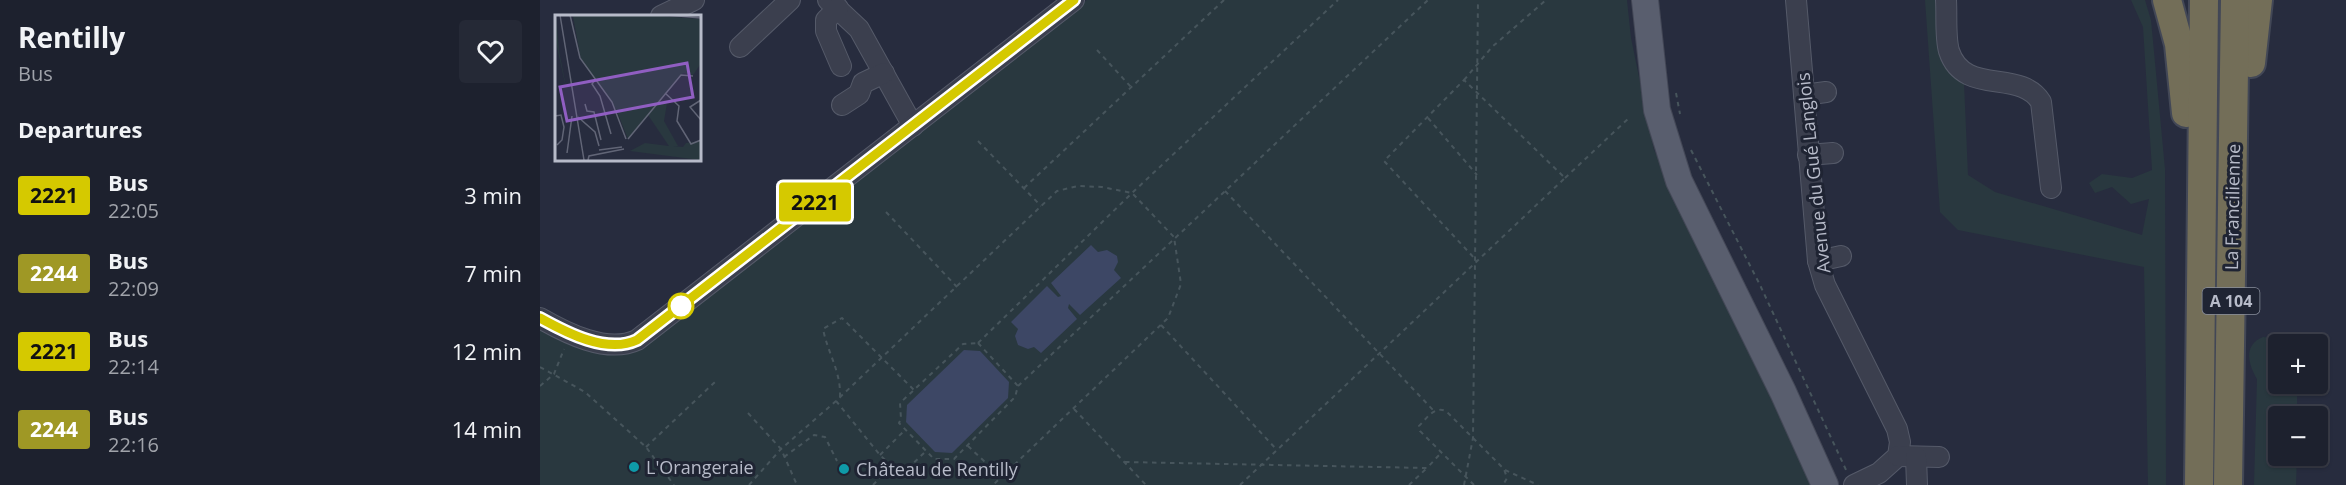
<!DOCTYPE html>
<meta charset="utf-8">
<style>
body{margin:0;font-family:"Open Sans",sans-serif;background:#252936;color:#f1f3f6;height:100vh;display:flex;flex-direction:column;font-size:22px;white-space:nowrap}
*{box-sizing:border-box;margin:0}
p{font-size:20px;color:#a0a3aa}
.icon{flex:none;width:33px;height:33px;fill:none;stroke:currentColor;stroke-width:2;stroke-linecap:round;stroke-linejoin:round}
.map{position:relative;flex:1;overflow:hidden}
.details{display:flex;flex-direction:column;background:#1d212e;width:540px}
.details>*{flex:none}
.badge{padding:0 12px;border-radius:4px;font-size:21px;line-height:39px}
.tools{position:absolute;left:1728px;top:334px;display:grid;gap:12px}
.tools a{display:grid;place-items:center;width:60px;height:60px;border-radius:6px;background:#1d212e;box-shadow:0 2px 4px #0004,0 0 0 2px #3b3e4a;font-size:30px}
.map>.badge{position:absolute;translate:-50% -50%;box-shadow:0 0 0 3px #fff}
h2{padding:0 18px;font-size:22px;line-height:54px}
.round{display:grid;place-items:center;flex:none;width:63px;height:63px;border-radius:6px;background:#252936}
.head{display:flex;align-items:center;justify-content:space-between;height:102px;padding:0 18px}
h1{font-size:28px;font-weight:700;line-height:45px}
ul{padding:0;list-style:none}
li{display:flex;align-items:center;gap:18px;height:78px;padding:0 18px}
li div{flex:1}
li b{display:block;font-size:22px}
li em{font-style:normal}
li .badge{min-width:66px;font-weight:700;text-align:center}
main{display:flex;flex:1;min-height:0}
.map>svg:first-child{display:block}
.green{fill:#29383f}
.water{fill:#3d4765}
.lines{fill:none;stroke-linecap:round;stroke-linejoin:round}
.minor-casing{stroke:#555a69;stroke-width:22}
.major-casing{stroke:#444857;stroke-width:28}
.highway-casing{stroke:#424756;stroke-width:32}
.path{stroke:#47555c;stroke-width:2;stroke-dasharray:4.5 4.5;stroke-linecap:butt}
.minor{stroke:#3b3f4e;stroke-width:20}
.major{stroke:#595e6e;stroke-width:26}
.highway{stroke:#736e58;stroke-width:28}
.line-casing{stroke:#fff;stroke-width:14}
.line{stroke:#d5c900;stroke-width:9}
.stop-dot{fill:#fff;stroke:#d5c900;stroke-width:3}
.culture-dot{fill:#0f9aa8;stroke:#1f2433;stroke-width:2}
.labels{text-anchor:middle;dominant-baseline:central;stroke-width:6;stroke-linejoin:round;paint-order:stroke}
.shield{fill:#1f2433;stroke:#898e9c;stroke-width:1.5}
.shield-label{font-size:16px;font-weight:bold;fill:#b7bbc9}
.street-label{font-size:18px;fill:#b7bbc9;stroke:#1f2433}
.poi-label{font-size:18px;fill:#b7bbc9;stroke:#1f2433;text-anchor:start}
.inset-road{fill:none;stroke:#616576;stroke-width:1.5}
.view{fill:#905ec2;fill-opacity:0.15;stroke:#905ec2;stroke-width:3}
.inset-edge{fill:none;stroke:#b7bbc9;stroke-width:3}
</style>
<main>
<section class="details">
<div class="head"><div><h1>Rentilly</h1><p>Bus</p></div><a class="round"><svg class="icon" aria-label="heart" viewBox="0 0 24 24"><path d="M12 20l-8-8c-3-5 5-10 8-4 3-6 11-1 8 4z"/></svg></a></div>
<h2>Departures</h2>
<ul>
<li><span class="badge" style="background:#d5c900;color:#111">2221</span><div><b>Bus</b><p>22:05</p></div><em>3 min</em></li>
<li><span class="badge" style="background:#9f9825;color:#fff">2244</span><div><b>Bus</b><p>22:09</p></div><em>7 min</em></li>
<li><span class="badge" style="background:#d5c900;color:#111">2221</span><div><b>Bus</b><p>22:14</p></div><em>12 min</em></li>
<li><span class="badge" style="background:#9f9825;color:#fff">2244</span><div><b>Bus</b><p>22:16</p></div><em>14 min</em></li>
</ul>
</section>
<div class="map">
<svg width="1806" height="485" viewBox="0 0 1806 485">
<rect width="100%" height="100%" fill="#272c3e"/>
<g class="green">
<path d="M547,0H1087L1091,38L1114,150L1281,485H0V325L25,340L79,355L96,346Z"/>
<path d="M1385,0H1400L1404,61L1424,83L1428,175L1455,192L1602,235L1609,199L1591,204L1572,187L1555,193L1549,183L1562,174L1592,178L1612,170L1603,27L1591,0H1605L1611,20L1625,169L1626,485H1608L1604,267L1418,230L1400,212Z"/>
<path d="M1723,337L1733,338L1745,345H1738V384H1757V417H1738V456H1757L1756,485H1714L1717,379C1708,364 1703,345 1723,337Z"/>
</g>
<g class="water">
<path d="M551,245L558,252L567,250L577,256L578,262L574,270L581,278L540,315L529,304L528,308L537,319L501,353L494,347L488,349L478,345L475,336L478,329L471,322L507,286L518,297L521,296L511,283Z"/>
<path d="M424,350L440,351L469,382L468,398L412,453L395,452L366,422L367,405Z"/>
</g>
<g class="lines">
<g class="minor-casing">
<g id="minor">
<path d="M288,0L319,29L373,126"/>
<path d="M1256,0L1278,261L1285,285L1357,429L1360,442L1358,456L1339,473L1314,485"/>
<path d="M1406,0C1407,16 1405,37 1409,51C1424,97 1480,68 1501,102L1511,188"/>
<path d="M298,8L286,20V31L301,66"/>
<path d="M121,16L154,0"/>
<path d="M200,47L250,0"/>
<path d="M1264,95L1286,92"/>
<path d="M302,105L319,94L323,83L344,73"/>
<path d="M1268,155L1293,153"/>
<path d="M1278,261L1301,256"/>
<path d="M0,318C26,333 67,354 97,340L534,0"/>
<path d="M1358,456L1399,457"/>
<path d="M1376,457L1377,485"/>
</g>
</g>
<g class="major-casing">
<path id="major" d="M1105,0L1117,110L1139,181L1243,392L1285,485"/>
</g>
<g class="highway-casing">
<g id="highway">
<path d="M1627,0L1639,44L1646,113"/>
<path d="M1711,63L1718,0"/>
<path d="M1659,485L1664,0"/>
<path d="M1688,485L1695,0"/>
</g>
</g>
<g class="path">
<path d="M557,50L591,87"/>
<path d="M924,80L952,47L1006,0"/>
<path d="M1136,93L1140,114"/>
<path d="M888,118L937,175"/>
<path d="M438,141L501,206"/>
<path d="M1151,150L1220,285L1307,472"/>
<path d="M1025,178L1090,117"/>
<path d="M484,188L684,0"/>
<path d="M685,191L894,411"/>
<path d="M346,212L417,287"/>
<path d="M621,325L737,450"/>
<path d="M438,343L592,193L798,0"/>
<path d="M438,343L478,386L475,397L414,459H394L359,423L361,419L360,403L423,344Z"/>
<path d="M0,367L45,392L106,447L134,485"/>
<path d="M0,386L14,374L24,349"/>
<path d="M478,386L888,0"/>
<path d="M300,397C301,371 288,354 283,329L302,318L374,390"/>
<path d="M296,401L340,455L361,475L385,452"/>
<path d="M534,409L606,485"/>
<path d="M208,413L241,449L257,485"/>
<path d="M428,446L461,477"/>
<path d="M106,447L176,381"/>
<path d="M340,455L365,430"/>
<path d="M244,457L274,435L285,437L297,461"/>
<path d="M585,462L887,468L901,453"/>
<path d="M965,470L998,485"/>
<path d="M209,485L241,449L296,401L517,191L538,186L562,187L592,193L634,237L641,284L628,318L453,485"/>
<path d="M333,485L351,466"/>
<path d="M700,485L1025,178L924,80L844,161L937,261"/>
<path d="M869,485L887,468"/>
<path d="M924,485L933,438L938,0"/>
<path d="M934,485L880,431L879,426C887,418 894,406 906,411L964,469L967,478L963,485"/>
</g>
<use href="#minor" class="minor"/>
<use href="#major" class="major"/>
<use href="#highway" class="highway"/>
</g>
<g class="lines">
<g class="line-casing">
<path id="line" d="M0,318C27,333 67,354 97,340L534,0"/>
</g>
<use href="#line" class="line"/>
</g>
<circle class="stop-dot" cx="141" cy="306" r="12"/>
<g class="culture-dot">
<circle cx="94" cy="467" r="6"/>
<circle cx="304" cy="469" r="6"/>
</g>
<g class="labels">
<rect class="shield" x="1662.5" y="288" width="57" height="26" rx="4.5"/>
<g class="shield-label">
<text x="1691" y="301">A 104</text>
</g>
<g class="street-label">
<text transform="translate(1273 173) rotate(-96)">Avenue du Gué Langlois</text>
<text transform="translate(1692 207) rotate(-89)">La Francilienne</text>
</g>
<g class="poi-label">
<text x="106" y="467">L'Orangeraie</text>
<text x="316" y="469">Château de Rentilly</text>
</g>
</g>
<g transform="translate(15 15)">
<rect width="146" height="146" fill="#272c3e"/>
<path d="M1,0L4,36L13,82L0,23ZM93,0L145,4V50L138,60L128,58L73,124L61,94L26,45L18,1ZM112,88L109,106L123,131H118L128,132L131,128L145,126V145L75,136L90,128L114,131L93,100L102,89Z" fill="#29383f"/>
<path class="inset-road" d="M5,0L29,145M15,0L25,43L57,87L71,124M112,0L146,3M40,65L37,69L45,81L56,119M110,78L124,91L122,106L136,129L146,125M146,85L135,92L146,105M30,89L32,96L39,97L46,125M0,101L6,100L9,112L7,125L2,130M23,102L40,117L44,131M73,124L126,60L138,61M44,135L67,132M12,138L17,101M33,145L34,141L69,134"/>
<path class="view" d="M132,48L138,82L12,106L5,72Z"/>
<rect width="146" height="146" class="inset-edge"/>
</g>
</svg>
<div class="tools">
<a>+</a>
<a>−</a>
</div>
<b class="badge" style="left:275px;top:202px;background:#d5c900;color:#111">2221</b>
</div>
</main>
